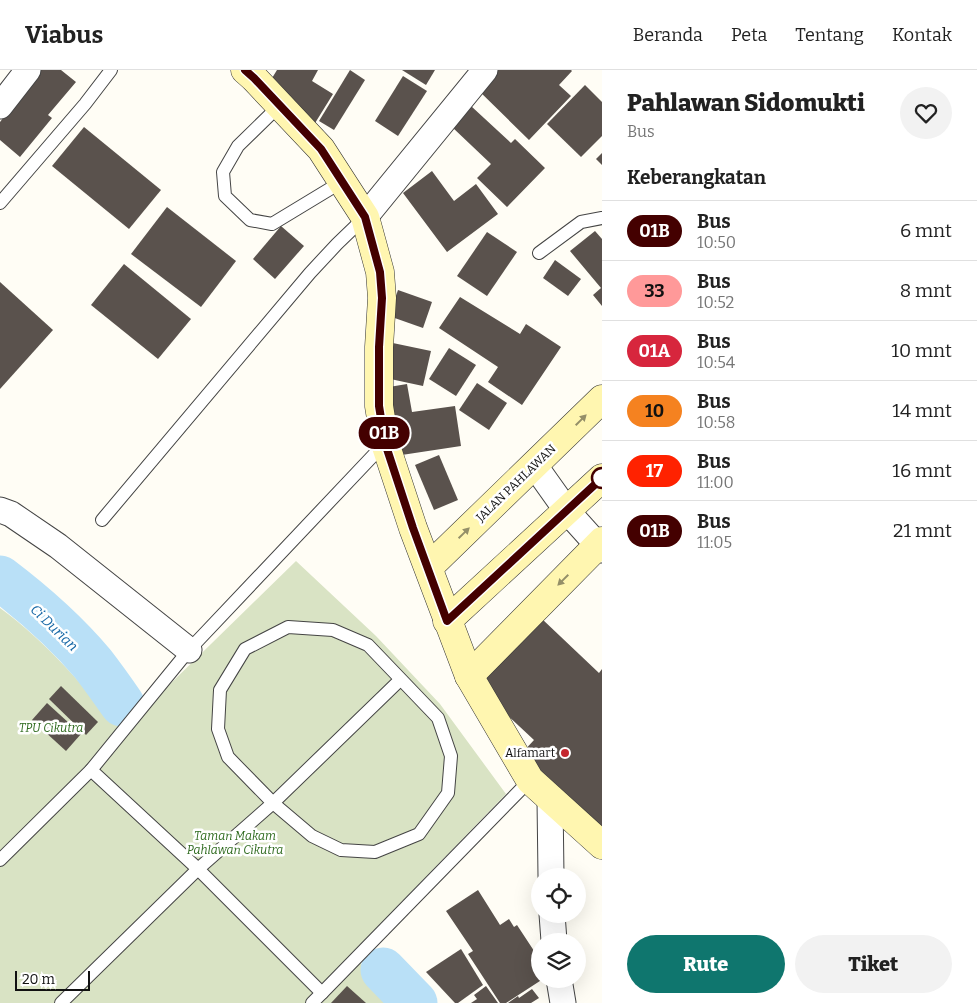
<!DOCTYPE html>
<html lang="id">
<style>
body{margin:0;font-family:Bitter,serif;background:#f2f2f2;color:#222;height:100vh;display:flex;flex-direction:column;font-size:19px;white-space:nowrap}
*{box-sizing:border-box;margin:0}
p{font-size:16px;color:#767676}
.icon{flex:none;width:28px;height:28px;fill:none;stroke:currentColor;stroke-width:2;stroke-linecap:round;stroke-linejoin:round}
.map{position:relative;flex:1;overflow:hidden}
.drawer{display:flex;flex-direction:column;background:#fff;width:375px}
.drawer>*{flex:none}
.badge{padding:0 10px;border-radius:16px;font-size:18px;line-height:32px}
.fabs{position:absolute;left:531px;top:798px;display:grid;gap:10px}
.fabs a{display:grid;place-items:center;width:55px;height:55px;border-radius:50%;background:#fff;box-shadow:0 5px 20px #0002;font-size:25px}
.scale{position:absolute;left:15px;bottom:12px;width:75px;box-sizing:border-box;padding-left:5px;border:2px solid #111;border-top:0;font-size:14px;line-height:18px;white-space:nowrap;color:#111;-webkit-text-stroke:4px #fff;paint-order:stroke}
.map>.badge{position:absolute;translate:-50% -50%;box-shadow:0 0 0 2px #fff}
h2{padding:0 25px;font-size:19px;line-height:45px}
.round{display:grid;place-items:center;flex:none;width:52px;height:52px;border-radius:26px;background:#f2f2f2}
.overview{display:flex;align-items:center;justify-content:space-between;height:85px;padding:0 25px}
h1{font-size:24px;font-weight:800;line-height:38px}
.cta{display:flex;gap:10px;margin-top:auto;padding:10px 25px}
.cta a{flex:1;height:58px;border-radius:30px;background:#0f766e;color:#fff;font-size:20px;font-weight:800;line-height:58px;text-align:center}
.cta a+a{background:#f2f2f2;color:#222}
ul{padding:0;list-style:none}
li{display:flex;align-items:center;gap:15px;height:60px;padding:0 25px;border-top:1px solid #e0e0e0}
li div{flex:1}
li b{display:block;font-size:19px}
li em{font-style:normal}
li .badge{min-width:55px;font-weight:700;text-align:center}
header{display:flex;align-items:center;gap:30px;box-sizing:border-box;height:70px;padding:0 25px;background:#fff;border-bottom:1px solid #e0e0e0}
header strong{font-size:24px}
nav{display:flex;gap:28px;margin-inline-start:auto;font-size:18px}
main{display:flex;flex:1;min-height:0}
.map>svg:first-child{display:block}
.cemetery{fill:#d9e3c4}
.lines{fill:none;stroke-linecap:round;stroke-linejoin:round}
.river{stroke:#b9e0f7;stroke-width:45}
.building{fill:#5a524d}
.lane-casing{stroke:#444;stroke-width:14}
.street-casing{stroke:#444;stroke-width:27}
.secondary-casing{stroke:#333;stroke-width:29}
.lane{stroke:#fff;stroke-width:12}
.street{stroke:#fff;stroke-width:25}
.secondary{stroke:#fff6b0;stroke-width:28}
.oneway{fill:#948f68}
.line-casing{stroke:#fff;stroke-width:11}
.line{stroke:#400;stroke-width:8}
.stop-dot{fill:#fff;stroke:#400;stroke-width:2.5}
.poi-dot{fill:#c4262e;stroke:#fff;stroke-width:2}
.labels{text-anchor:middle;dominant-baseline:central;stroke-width:5;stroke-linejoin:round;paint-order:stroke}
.street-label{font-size:12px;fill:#111;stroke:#fff}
.park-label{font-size:12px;font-style:italic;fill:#2f6b1f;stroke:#fff}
.poi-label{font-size:12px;fill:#111;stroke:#fff;text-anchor:end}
.water-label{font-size:14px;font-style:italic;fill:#1768a6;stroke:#fff}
</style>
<header>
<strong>Viabus</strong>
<nav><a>Beranda</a><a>Peta</a><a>Tentang</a><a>Kontak</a></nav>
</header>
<main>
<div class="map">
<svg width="602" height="933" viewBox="0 0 602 933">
<rect width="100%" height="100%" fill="#fffdf5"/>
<path class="cemetery" d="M296,491L376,566L440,634L506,724L352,883L396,933H0V538C47,572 84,617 122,661Z"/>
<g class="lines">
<g class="river">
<path d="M0,508C33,533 66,562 93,594C103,607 113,621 122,634"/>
<path d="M383,900L415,933"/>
</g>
</g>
<g class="building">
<path d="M35,0H61L76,12L48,45L52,48L20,87L0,70V52L22,24Z"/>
<path d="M277,0H318L312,11L333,24L312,58L266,18Z"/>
<path d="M350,0L365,10L334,60L319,51Z"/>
<path d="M402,0H435L426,15Z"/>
<path d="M491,0H571L572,1L559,15L571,26L529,70L475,17Z"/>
<path d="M403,6L427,21L398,66L375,51Z"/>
<path d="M585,15L602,32V66L581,87L547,54Z"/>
<path d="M471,36L511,73L515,69L545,98L507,137L477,108L491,94L452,57Z"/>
<path d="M84,57L161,120L129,159L52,96Z"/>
<path d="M602,83V95L596,89Z"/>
<path d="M432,101L454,131L476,114L498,144L447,182L403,123Z"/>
<path d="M167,137L236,191L201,237L131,184Z"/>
<path d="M281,156L304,176L275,209L253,189Z"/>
<path d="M595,161L602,169V236L593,225L601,218L570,181Z"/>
<path d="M487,162L517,182L487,226L457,206Z"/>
<path d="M555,190L581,209L568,226L543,208Z"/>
<path d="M124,194L191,249L158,289L91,235Z"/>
<path d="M0,212L53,260L0,319Z"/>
<path d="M398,220L432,232L423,258L389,246Z"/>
<path d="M460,227L520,264L526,254L561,277L522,335L488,312L498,297L439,258Z"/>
<path d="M388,272L431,281L423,316L381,307Z"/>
<path d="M449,278L476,295L456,326L429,309Z"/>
<path d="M477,313L507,333L489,360L459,340Z"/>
<path d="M407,314L412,342L455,336L461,376L395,386L383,318Z"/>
<path d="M439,385L458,430L434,440L415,395Z"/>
<path d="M541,548L599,603L602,599V759L522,683L534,670L476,616Z"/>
<path d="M61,616L98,652L86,665L49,629Z"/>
<path d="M47,633L81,664L66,681L32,650Z"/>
<path d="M478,820L500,855L509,849L514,857L517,855L540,890V909H543L506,933H500L468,884L473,881L446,841Z"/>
<path d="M461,879L483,915L458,933H455L426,902Z"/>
<path d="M347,916L366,933H331Z"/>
<path d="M486,916L498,933H471L477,929L474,925Z"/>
<path d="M532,919L539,928L531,933H508L518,926L519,928Z"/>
</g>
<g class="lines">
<g class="lane-casing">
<g id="lane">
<path d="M280,35L238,76L223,102L225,126L250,150L272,154L343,111"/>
<path d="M0,133L85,34L111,0"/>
<path d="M539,183L581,152L602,148"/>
<path d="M102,450L310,203L337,174L365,147"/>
<path d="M288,557L333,560L368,575L438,648L451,686L448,723L419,764L375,782L341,780L312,766L273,733L228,687L218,659L220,620L245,579Z"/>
<path d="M91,700L198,799L322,923L530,710"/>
<path d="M0,790L91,700L189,580L385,373"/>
<path d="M61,933L198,799L273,733L400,610"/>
<path d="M312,933L322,923"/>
</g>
</g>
<g class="street-casing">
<g id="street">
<path d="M0,36L28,0"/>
<path d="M365,147L485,0"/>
<path d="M535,396L567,441L602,480"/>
<path d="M0,440L11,444L58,476L189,580"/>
<path d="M550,730L551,806"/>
<path d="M552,844L554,871"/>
<path d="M559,909L563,933"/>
</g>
</g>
<g class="secondary-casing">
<g id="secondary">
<path d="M245,0L254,8L321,79L365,147L380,202L382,228L379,277V336L385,373L413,458L469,606L530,710L602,775"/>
<path d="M429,497L602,329"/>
<path d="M447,551L602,408"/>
<path d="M469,606L602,471"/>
</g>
</g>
<use href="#lane" class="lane"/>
<use href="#street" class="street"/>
<use href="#secondary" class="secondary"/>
</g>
<defs><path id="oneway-solid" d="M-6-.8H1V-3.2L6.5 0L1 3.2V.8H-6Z" transform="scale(1.25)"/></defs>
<g class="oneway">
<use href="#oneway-solid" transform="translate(581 350) rotate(-45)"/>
<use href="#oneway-solid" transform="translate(464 463) rotate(-44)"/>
<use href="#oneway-solid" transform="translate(563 510) rotate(135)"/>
</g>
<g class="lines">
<g class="line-casing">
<path id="line" d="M245,0L254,8L321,79L365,147L380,202L382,228L379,277V336L385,373L413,458L447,551L602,408"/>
</g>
<use href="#line" class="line"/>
</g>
<circle class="stop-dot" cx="602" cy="408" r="10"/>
<circle class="poi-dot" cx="565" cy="683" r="5"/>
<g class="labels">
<g class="street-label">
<text transform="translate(516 413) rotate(-44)">JALAN PAHLAWAN</text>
</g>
<g class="park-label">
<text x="51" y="658">TPU Cikutra</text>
<text x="235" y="766">Taman Makam<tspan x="235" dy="14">Pahlawan Cikutra</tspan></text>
</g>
<g class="poi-label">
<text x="555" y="683">Alfamart</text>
</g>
<g class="water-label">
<text transform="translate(54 558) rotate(44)">Ci Durian</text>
</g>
</g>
</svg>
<div class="fabs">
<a><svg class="icon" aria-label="locate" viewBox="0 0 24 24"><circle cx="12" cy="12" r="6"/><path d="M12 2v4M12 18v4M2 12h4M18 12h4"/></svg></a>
<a><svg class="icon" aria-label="layers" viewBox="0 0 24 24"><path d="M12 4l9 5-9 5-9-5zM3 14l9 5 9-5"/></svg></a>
</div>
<div class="scale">20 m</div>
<b class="badge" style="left:384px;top:363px;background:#400;color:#fff">01B</b>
</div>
<section class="drawer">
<div class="overview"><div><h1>Pahlawan Sidomukti</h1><p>Bus</p></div><a class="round"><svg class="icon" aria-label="heart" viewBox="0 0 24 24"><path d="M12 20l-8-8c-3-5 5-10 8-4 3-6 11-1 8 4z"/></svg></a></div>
<h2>Keberangkatan</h2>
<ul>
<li><span class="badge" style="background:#400;color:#fff">01B</span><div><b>Bus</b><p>10:50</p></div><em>6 mnt</em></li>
<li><span class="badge" style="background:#f99;color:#111">33</span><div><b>Bus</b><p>10:52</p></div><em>8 mnt</em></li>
<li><span class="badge" style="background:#d7263d;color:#fff">01A</span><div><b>Bus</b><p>10:54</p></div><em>10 mnt</em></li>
<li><span class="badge" style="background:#f58220;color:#111">10</span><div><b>Bus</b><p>10:58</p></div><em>14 mnt</em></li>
<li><span class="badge" style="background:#f20;color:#fff">17</span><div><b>Bus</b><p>11:00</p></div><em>16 mnt</em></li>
<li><span class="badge" style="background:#400;color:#fff">01B</span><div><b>Bus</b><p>11:05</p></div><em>21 mnt</em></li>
</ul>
<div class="cta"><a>Rute</a><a>Tiket</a></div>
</section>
</main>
